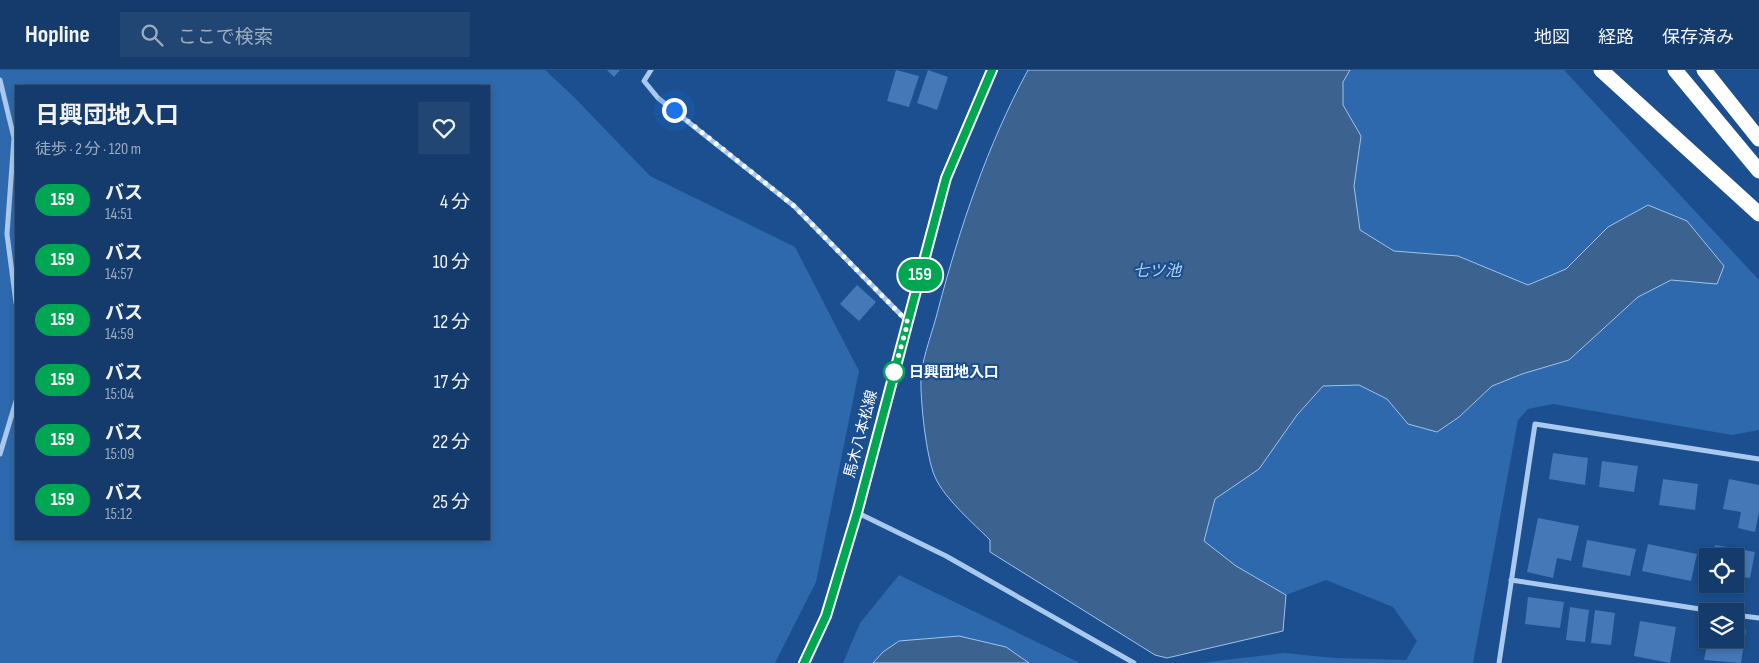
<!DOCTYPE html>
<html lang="ja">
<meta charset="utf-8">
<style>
body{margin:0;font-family:"Sofia Sans Condensed","Noto Sans JP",sans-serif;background:#214673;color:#f1f3f6;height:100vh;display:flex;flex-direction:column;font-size:19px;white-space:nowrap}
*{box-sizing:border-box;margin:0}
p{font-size:16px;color:#9dadc1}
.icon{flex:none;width:28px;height:28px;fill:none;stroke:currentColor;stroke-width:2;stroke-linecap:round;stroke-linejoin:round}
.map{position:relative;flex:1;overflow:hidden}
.panel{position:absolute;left:15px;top:15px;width:475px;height:455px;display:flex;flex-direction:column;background:#143b6b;border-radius:0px;box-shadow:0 2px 8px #0003,0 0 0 1px #33557e}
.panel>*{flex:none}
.badge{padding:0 10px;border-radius:16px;font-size:18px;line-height:32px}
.tools{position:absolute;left:1699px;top:478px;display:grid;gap:10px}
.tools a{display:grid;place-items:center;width:45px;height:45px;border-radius:0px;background:#143b6b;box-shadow:0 2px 8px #0003,0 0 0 1px #33557e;font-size:25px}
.you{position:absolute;width:25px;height:25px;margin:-12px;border:4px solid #fff;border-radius:50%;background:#1a73e8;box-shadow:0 0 0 8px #1a73e833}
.map>.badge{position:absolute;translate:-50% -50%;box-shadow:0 0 0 2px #fff}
.round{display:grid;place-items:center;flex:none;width:52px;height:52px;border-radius:0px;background:#214673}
.headline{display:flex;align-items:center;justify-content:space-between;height:85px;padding:0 20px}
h1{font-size:24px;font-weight:700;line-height:38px}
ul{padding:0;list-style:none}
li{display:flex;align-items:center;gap:15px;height:60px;padding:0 20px}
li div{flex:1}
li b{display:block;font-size:19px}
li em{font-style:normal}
li .badge{min-width:55px;font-weight:700;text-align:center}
header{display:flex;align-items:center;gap:30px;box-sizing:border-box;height:70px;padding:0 25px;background:#143b6b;border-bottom:1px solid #33557e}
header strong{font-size:24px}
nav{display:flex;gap:28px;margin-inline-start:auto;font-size:18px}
.search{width:350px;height:45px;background:#214673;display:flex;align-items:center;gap:12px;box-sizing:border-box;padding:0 18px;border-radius:0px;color:#9dadc1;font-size:19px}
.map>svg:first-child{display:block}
.green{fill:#2e69ad;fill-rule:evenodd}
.water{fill:#3c6290;stroke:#9cc4f0}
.building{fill:#4478b7}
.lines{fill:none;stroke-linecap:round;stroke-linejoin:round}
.street{stroke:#a9c9ee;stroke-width:5}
.primary{stroke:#f0f6ff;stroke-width:12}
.highway{stroke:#fff;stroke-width:15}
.line-casing{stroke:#fff;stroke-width:11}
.line{stroke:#00a651;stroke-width:8}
.walk{stroke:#fff;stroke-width:5;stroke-dasharray:0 9}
.stop-dot{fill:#fff;stroke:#00a651;stroke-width:2.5}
.labels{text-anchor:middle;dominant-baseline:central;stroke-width:4.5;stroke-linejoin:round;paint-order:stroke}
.stop-label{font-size:15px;font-weight:bold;fill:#fff;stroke:#1b4f8f;text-anchor:start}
.street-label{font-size:15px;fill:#fff;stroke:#1b4f8f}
.water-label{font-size:16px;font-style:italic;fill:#b5d3f5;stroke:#1b4f8f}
</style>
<header>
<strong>Hopline</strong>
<div class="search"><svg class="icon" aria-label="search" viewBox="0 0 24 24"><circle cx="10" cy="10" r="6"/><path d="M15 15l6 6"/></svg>ここで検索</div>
<nav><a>地図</a><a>経路</a><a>保存済み</a></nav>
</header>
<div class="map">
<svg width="1759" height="593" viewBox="0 0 1759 593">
<rect width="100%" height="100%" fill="#1b4f8f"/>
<g class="green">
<path d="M0,0H545L573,26L650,106L795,177L859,301L816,512L775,593H0ZM16,16H489V469H16Z"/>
<path d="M1350,0H1564L1759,210V360L1732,365L1553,334L1528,339L1518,350L1473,593H1199L1284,583L1335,588L1406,590L1417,571L1393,537L1326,510L1286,525L1236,496L1204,471L1215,429L1259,399L1297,345L1323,316L1359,315L1387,329L1408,354L1437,362L1459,347L1492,316L1522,304L1569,290L1638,227L1671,210L1608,157L1566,199L1528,215L1458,186L1394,181L1360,160L1354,116L1361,66L1343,35V12Z"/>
<path d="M899,505L1080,593H1029L1006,577L883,582L873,593H843L860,553Z"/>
</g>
<g class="water">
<path d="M1028,0H1350L1343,12V35L1361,66L1354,116L1360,160L1394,181L1458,186L1528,215L1566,199L1608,157L1648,135L1687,151L1724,196L1717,214L1671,210L1638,227L1569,290L1522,304L1492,316L1459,347L1437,362L1408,354L1387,329L1359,315L1323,316L1297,345L1259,399L1215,429L1204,471L1236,496L1286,525L1283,561L1167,588L1155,585L990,482V470C972,452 945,429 935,407C926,387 920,329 921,306C923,285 933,261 938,240C960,157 987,76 1028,0Z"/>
<path d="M959,566L1006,577L1029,593H873L883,582L899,571Z"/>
</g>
<g class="building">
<path d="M607,0H620L614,7Z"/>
<path d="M896,0L919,6L909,37L887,31Z"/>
<path d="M928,0L948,7L937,40L917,33Z"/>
<path d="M857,215L876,232L859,251L840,234Z"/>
<path d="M1553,383L1588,388L1585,415L1549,409Z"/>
<path d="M1602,391L1638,396L1634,422L1599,417Z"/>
<path d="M1663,409L1698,414L1695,440L1659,435Z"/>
<path d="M1729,409L1759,415V442L1755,462L1738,458L1741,442L1723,439Z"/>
<path d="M1538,448L1579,456L1571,491L1557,488L1553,508L1527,502Z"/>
<path d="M1587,470L1636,479L1630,506L1582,497Z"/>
<path d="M1648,474L1697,484L1691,511L1642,501Z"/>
<path d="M1715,475L1755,482L1750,508L1735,506V486H1713Z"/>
<path d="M1528,527L1564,532L1560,558L1525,554Z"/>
<path d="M1570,537L1589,540L1585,572L1566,570Z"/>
<path d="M1595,540L1615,543L1611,575L1591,573Z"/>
<path d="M1640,551L1676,557L1670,593L1634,586Z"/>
<path d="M1735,558L1746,560L1741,593L1704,590L1708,569H1735Z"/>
</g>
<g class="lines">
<g class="street">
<path d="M651,0L644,11L658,28L794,136L907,251"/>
<path d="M0,10L14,68L7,164L16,233"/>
<path d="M0,384L16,331"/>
<path d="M858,443L946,486L1134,593"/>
<path d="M1511,510L1713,541"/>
<path d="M1735,545L1759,548"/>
<path d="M1499,593L1535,354L1759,389"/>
</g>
<path class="primary" d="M804,593L826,546L857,443L946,108L992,0"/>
<g class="highway">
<path d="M1601,0L1759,144"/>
<path d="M1675,0L1759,101"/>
<path d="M1704,0L1759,69"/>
</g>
</g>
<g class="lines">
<g class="line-casing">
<path id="line" d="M804,593L826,546L857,443L946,108L992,0"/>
</g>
<use href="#line" class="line"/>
<path class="walk" d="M674,40L794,136L908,252L892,309L894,302"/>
</g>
<circle class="stop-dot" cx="894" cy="302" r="10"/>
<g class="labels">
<g class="stop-label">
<text x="909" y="302">日興団地入口</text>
</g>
<g class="street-label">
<text transform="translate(861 364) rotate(-75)">馬木八本松線</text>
</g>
<g class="water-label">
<text x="1157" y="201">七ツ池</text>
</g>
</g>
</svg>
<div class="tools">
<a><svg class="icon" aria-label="locate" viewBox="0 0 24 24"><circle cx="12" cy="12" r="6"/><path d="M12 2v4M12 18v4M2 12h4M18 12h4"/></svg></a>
<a><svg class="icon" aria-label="layers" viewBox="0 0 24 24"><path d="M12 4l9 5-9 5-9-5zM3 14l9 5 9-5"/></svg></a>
</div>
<div class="you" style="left:674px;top:40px"></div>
<b class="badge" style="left:920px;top:205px;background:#00a651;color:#fff">159</b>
<section class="panel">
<div class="headline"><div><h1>日興団地入口</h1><p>徒歩 · 2 分 · 120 m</p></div><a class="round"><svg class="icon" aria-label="heart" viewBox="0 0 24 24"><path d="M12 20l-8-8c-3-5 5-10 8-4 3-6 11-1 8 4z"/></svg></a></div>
<ul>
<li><span class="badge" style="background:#00a651;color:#fff">159</span><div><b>バス</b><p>14:51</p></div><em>4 分</em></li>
<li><span class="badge" style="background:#00a651;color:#fff">159</span><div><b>バス</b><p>14:57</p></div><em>10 分</em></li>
<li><span class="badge" style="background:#00a651;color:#fff">159</span><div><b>バス</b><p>14:59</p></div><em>12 分</em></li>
<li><span class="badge" style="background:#00a651;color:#fff">159</span><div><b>バス</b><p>15:04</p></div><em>17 分</em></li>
<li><span class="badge" style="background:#00a651;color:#fff">159</span><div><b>バス</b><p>15:09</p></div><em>22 分</em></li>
<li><span class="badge" style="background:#00a651;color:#fff">159</span><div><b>バス</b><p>15:12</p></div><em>25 分</em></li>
</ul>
</section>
</div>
